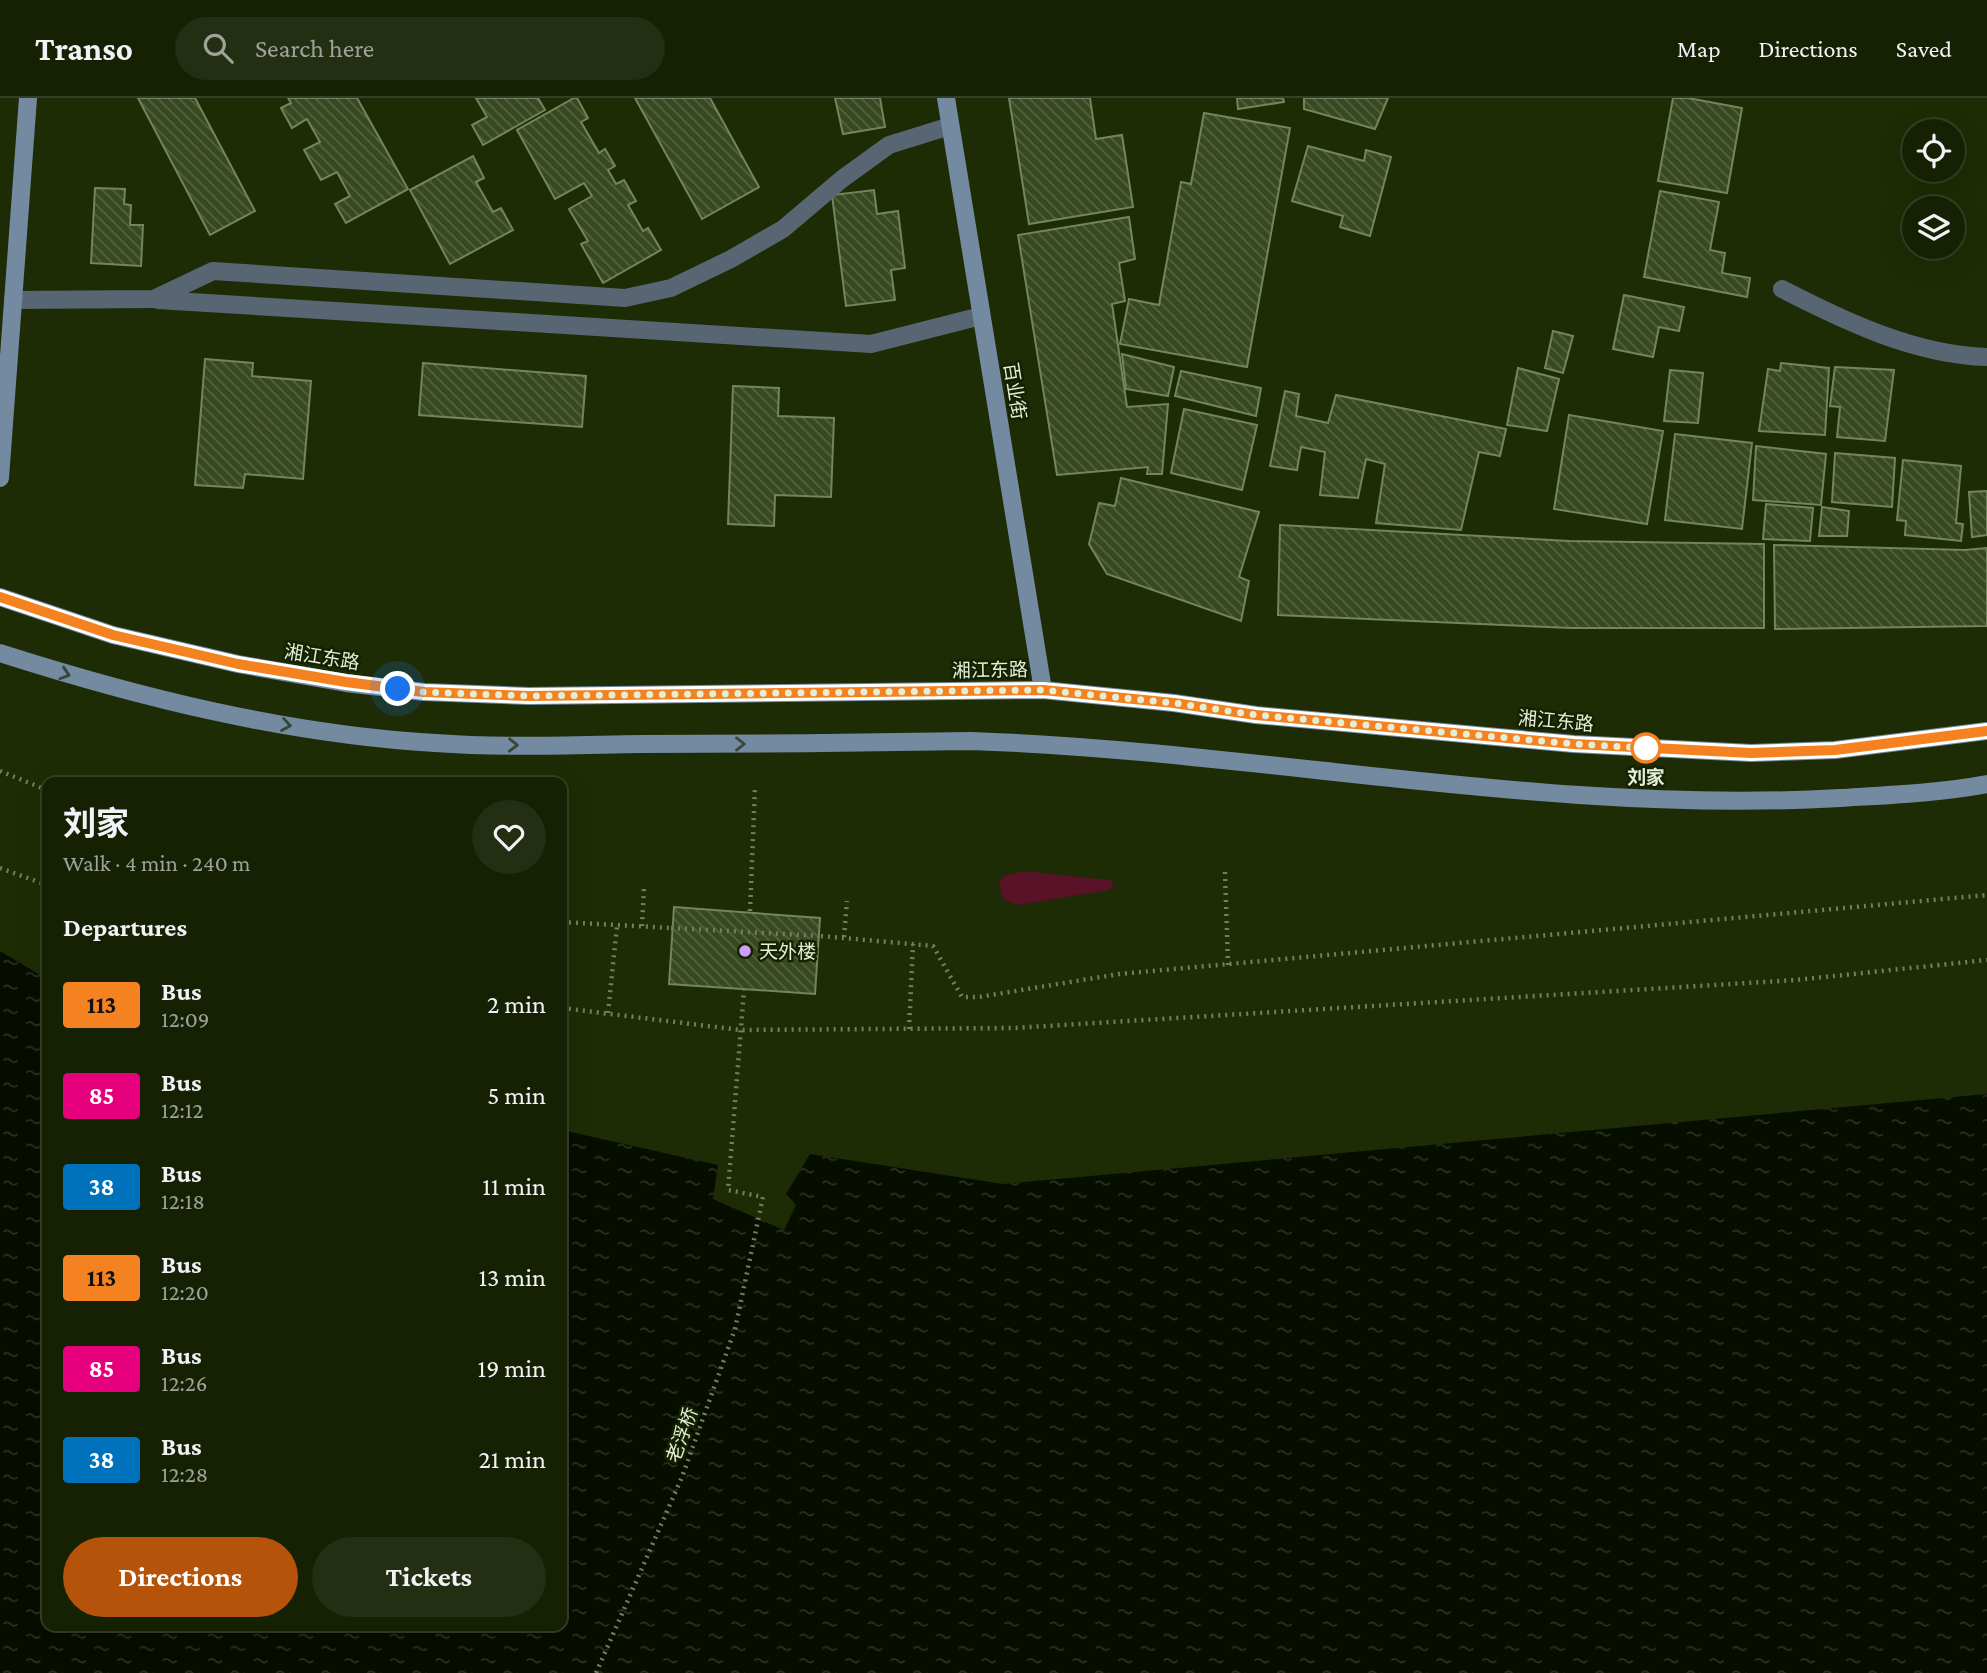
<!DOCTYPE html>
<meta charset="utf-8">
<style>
body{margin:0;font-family:"Crimson Pro","Noto Sans SC",serif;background:#232e13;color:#f1f3f6;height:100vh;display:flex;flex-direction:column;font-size:26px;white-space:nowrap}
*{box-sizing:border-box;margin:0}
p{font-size:23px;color:#9ea39a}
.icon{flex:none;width:38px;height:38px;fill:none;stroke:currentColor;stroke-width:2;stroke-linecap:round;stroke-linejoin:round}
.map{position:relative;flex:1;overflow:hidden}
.drawer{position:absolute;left:42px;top:679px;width:525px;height:854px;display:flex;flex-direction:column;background:#162104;border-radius:14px;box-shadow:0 7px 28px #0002,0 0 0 2px #353e26}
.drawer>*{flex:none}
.badge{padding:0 14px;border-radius:5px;font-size:24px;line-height:46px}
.fabs{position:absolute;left:1902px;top:21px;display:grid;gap:14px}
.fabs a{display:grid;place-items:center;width:63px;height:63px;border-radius:50%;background:#162104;box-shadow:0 7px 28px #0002,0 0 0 2px #353e26;font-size:35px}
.you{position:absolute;width:35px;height:35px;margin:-18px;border:5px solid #fff;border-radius:50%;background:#1a73e8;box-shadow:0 0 0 10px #1a73e833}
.map>.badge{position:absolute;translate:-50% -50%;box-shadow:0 0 0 4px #fff}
h2{padding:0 21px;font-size:26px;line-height:63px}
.round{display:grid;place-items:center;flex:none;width:74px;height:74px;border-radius:37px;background:#232e13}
.headline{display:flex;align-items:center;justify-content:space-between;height:119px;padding:0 21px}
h1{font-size:33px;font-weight:700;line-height:52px}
.action{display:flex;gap:14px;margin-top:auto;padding:14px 21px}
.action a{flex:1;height:80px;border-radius:42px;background:#b45309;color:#fff;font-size:28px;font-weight:700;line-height:80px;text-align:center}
.action a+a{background:#232e13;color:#f1f3f6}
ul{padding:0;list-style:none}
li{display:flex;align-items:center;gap:21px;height:91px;padding:0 21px}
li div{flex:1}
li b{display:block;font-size:26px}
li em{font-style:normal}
li .badge{min-width:77px;font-weight:700;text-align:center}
header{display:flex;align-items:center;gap:42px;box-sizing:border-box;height:98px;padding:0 35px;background:#162104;border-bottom:2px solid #353e26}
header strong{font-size:33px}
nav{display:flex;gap:38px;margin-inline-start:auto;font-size:24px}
.search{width:490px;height:63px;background:#232e13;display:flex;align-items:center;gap:18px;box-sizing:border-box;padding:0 24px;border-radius:38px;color:#9ea39a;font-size:26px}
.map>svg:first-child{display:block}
.garden{fill:#581328}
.water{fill:url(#water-ripples)}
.building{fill:url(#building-back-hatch);stroke:#73855c;stroke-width:2}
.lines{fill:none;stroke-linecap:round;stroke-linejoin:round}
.path{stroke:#727f5f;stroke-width:4.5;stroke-dasharray:2 5;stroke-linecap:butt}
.lane{stroke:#586674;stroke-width:18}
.street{stroke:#586674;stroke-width:18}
.secondary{stroke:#738aa0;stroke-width:18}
.path-bridge{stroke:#727f5f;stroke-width:4.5;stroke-dasharray:2 5;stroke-linecap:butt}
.oneway{stroke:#364638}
.line-casing{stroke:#fff;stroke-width:16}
.line{stroke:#f58220;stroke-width:10}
.walk{stroke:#e3eed7;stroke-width:7;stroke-dasharray:0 12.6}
.stop-dot{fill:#fff;stroke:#f58220;stroke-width:3.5}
.poi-dot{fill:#d09dff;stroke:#152200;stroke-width:2.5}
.labels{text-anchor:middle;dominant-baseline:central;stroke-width:5;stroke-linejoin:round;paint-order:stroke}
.street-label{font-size:19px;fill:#e3eed7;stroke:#152200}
.stop-label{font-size:19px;font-weight:bold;fill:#e3eed7;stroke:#152200}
.poi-label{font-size:19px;fill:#e3eed7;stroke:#152200;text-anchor:start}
</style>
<header>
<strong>Transo</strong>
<div class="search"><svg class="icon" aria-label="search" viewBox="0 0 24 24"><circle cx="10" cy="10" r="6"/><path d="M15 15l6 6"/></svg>Search here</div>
<nav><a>Map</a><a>Directions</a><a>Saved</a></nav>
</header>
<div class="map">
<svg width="1987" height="1575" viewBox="0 0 1987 1575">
<defs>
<pattern id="water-ripples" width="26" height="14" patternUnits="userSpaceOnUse" patternTransform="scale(1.75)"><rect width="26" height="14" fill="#070e00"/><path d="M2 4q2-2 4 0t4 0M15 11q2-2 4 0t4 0" fill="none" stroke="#2b3124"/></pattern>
<pattern id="building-back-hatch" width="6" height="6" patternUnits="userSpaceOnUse" patternTransform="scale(1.75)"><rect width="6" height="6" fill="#384821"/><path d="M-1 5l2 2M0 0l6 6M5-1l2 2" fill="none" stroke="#556340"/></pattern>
</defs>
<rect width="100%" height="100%" fill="#1e2c05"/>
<path class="garden" d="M1023,773L1108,782L1112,783L1113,789L1109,792L1018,807L1003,801L999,785L1004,778Z"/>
<path class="water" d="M0,853L47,881V1528H562V1032L718,1067L713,1101L784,1132L796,1107L786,1096L810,1056L1003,1086L1987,996V1575H0Z"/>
<g class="building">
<path d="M138,0H195L255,113L210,137Z"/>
<path d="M288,0H357L408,91L346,125L335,106L350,98L337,74L321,82L304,52L320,44L307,21L292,30L281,10L291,5Z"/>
<path d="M476,0H538L545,12L483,47L472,27L487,19Z"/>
<path d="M574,0H577L588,20L581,24L599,55L605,51L615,68L608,72L616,86L624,82L636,103L628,107L643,133L648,130L661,152L603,185L581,146L588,143L569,111L592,98L584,85L555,101L517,32Z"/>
<path d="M635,0H710L759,89L702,121Z"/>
<path d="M835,0H880L885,29L843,36Z"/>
<path d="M1009,0H1090L1096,41L1122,37L1133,109L1029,126Z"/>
<path d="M1237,0H1283L1284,4L1238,11Z"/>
<path d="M1304,0H1388L1375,31L1304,11Z"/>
<path d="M1673,0H1688L1742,10L1727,95L1658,83Z"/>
<path d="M1204,15L1290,30L1247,269L1120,246L1129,201L1159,207L1181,84L1191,86Z"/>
<path d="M1308,48L1364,63L1366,52L1391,59L1370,138L1340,129L1343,118L1292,103Z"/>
<path d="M473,58L484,80L476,84L493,114L501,110L513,132L450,166L410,92Z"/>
<path d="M95,90L125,91L124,106L131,107L130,127H143L141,168L91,165Z"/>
<path d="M874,92L877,116L898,113L905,170L891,172L895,202L846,208L832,97Z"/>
<path d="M1660,93L1719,104L1710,152L1725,155L1722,175L1750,180L1747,199L1644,179Z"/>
<path d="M1129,119L1135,161L1119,165L1125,203L1112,206L1127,309L1168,306L1162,376H1147L1148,369L1057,377L1018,137Z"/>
<path d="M1624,197L1684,209L1679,233L1659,229L1653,259L1613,251Z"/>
<path d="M1553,233L1573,238L1563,275L1545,270Z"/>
<path d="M1122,256L1174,269L1168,298L1126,291Z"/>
<path d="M205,261L253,265L252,278L311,283L303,381L245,376L243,390L195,387Z"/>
<path d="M423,265L586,278L582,329L419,317Z"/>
<path d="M1781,265L1829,270L1825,337L1759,333L1768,271L1780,273Z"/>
<path d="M1835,269L1894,272L1885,343L1837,339L1840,309L1830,308Z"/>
<path d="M1518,270L1559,281L1547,333L1507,327Z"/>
<path d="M1670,272L1703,275L1698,325L1664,323Z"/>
<path d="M1181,273L1261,290L1256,318L1175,298Z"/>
<path d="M733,288L779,290L778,318L834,320L831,399L775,397L774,428L728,426Z"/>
<path d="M1285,293L1299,296L1296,318L1328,325L1336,297L1506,331L1500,358L1479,354L1461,432L1376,425L1385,366L1366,361L1358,400L1320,397L1325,354L1301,349L1297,372L1270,368Z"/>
<path d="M1184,311L1257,327L1242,392L1171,375Z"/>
<path d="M1569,317L1663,333L1647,426L1554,411Z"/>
<path d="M1675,336L1752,345L1742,431L1665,422Z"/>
<path d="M1756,348L1826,356L1821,407L1753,402Z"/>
<path d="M1835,355L1895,360L1892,409L1832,404Z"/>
<path d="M1903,362L1961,368L1956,425L1963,426L1961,443L1905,437L1906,423L1897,422Z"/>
<path d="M1121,380L1259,414L1239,479L1249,483L1241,523L1107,476L1089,446L1099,405L1115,408Z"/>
<path d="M1987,393V437L1972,439L1969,394Z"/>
<path d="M1766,406L1813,410L1810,443L1763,441Z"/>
<path d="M1822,409L1849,413L1847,438H1819Z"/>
<path d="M1280,427L1569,443L1764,446V530H1571L1278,517Z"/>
<path d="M1774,447L1965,452L1987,450V528L1775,531Z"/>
<path d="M674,809L820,820L815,896L669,886Z"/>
</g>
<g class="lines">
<g class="path">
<path d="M0,673L47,692"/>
<path d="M0,770L47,787"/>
<path d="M1225,774L1228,867"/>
<path d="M750,813L755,690"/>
<path d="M562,824L671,830"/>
<path d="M642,828L644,790"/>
<path d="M821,838L933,848L962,899H979L1119,876L1987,797"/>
<path d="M844,839L847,803"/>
<path d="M562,910L740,932L1014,930L1796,882L1987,862"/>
<path d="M608,915L617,828"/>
<path d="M909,931L913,846"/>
<path d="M596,1575L682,1379L735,1231L763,1099L728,1092L744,892"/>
</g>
<g class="lane">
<path d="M13,202L154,201L213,173L625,200L671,190L731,161L783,131L842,81L889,47L950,28"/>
<path d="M158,202L871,246L981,218"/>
</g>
<path class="street" d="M1782,191C1844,223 1915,257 1987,259"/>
<g class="secondary">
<path d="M946,0L1043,592"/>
<path d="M0,380L28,0"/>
<path d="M0,499L113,537L238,566L346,585L424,594L529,598L1043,592L1174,605L1256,617L1574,646L1751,655L1835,652L1987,633"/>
<path d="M0,555C141,600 286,636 435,645C504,650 573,647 642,646C752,646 861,645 971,643C1261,653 1549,717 1840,700C1889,697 1939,695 1987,686"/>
</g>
<path class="path-bridge" d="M671,830L821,838"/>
</g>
<defs><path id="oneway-chevron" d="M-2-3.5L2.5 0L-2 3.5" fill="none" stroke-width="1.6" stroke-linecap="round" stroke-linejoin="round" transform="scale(1.75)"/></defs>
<g class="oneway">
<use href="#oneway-chevron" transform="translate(65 576) rotate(18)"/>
<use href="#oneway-chevron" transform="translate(286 627) rotate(10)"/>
<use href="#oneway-chevron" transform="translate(740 646)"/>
<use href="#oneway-chevron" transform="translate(513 647) rotate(1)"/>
</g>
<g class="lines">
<g class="line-casing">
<path id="line" d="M0,499L113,537L238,566L346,584L424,594L528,598L1043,592L1174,605L1256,617L1574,646L1751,655L1835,652L1987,633"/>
</g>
<use href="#line" class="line"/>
<path class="walk" d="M398,591L424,594L528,598L1043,592L1174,605L1256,617L1574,646L1646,650"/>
</g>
<circle class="stop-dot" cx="1646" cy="650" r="14"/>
<circle class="poi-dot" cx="745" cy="853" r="7"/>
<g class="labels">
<g class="street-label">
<text transform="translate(1015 293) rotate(81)">百业街</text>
<text transform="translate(322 559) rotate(9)">湘江东路</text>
<text transform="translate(990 572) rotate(-1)">湘江东路</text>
<text transform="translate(1556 623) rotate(5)">湘江东路</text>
<text transform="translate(682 1337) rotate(-70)">老浮桥</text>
</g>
<g class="stop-label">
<text x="1646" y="679">刘家</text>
</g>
<g class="poi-label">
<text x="759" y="853">天外楼</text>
</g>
</g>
</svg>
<div class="fabs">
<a><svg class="icon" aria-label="locate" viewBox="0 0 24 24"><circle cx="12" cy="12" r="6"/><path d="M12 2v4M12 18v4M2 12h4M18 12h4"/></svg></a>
<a><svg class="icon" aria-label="layers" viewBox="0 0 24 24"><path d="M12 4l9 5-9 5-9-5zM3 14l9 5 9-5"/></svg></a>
</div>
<div class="you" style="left:398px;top:591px"></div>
<section class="drawer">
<div class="headline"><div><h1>刘家</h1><p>Walk · 4 min · 240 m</p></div><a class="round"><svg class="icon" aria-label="heart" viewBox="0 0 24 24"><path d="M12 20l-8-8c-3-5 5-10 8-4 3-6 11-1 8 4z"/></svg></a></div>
<h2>Departures</h2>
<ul>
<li><span class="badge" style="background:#f58220;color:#111">113</span><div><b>Bus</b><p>12:09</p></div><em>2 min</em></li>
<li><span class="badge" style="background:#e6007e;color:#fff">85</span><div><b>Bus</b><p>12:12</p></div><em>5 min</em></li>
<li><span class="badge" style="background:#0072bc;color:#fff">38</span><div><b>Bus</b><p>12:18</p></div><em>11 min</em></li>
<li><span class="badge" style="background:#f58220;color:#111">113</span><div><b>Bus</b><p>12:20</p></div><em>13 min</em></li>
<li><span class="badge" style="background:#e6007e;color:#fff">85</span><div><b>Bus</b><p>12:26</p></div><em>19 min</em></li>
<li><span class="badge" style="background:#0072bc;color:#fff">38</span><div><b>Bus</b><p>12:28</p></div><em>21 min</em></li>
</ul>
<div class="action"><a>Directions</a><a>Tickets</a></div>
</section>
</div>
